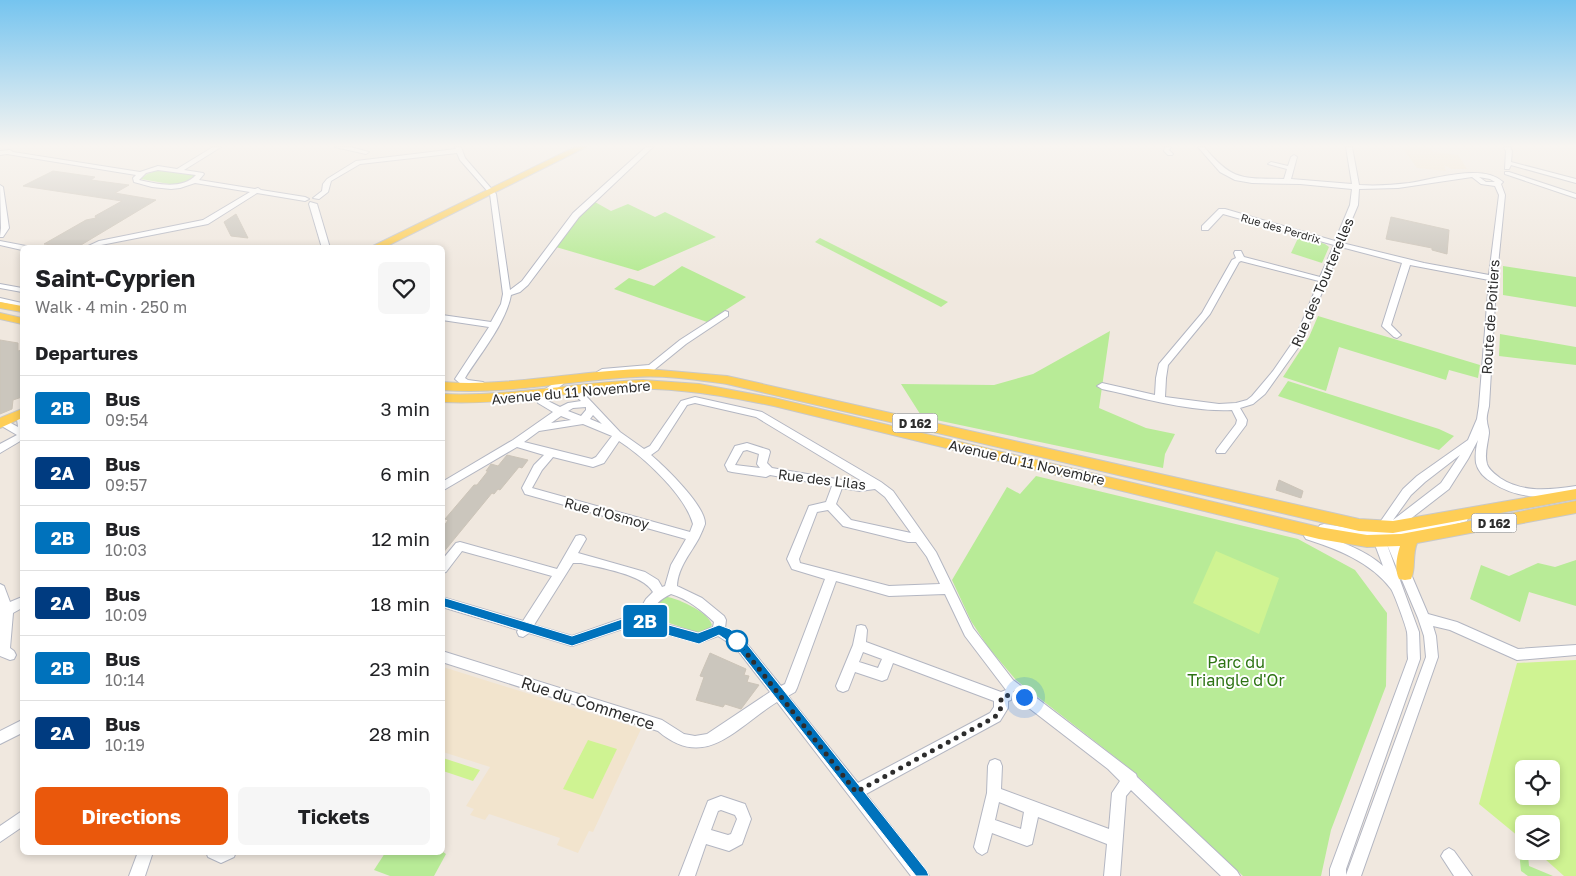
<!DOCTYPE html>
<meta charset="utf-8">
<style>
body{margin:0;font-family:"Golos Text",sans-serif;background:#f6f6f6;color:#202124;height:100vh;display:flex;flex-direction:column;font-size:19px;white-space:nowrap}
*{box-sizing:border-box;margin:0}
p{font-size:16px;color:#757577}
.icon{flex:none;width:28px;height:28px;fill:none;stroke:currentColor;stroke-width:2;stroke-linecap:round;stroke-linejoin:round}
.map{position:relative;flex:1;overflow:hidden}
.drawer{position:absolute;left:20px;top:245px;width:425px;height:610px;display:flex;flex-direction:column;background:#fff;border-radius:8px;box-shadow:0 2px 8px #0003}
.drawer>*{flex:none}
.badge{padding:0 10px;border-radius:4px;font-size:18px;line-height:32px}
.buttons{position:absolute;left:1515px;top:760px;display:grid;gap:10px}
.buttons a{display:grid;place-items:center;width:45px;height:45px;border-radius:8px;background:#fff;box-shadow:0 2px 8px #0003;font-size:25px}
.you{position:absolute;width:25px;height:25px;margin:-12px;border:4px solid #fff;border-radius:50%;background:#1a73e8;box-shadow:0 0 0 8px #1a73e833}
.map>.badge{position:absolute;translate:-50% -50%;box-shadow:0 0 0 2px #fff}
h2{padding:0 15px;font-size:19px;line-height:45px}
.round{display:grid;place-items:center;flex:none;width:52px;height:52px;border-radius:8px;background:#f6f6f6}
.head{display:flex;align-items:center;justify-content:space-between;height:85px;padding:0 15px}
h1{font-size:24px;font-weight:700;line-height:38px}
.action{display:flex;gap:10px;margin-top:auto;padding:10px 15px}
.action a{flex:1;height:58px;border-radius:8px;background:#ea580c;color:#fff;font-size:20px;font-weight:700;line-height:58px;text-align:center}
.action a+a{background:#f6f6f6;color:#202124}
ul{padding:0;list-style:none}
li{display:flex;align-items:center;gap:15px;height:65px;padding:0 15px;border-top:1px solid #e0e0e0}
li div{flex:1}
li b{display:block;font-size:19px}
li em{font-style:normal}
li .badge{min-width:55px;font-weight:700;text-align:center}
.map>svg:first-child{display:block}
.education{fill:#f2e4cd}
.green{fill:#b8eb97}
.pitch{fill:#cff392;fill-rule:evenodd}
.building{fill:#cbc6bd;stroke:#ccc4b8}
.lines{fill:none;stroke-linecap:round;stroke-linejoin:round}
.minor-casing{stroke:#b3b6c2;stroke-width:2}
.major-casing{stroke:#c8c8c8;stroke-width:2}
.minor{fill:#fff;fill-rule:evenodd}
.major{fill:#fece56;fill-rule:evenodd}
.line{fill:#0072bc;stroke:#fff}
.walk{stroke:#2d2d2d;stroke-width:5;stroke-dasharray:0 9}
.stop-dot{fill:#fff;stroke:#0072bc;stroke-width:2.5}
.labels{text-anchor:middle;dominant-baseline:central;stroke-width:4;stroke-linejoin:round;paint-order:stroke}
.far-street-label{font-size:11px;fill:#2d2d2d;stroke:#fff}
.shield{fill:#fff;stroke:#6c6c6c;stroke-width:1}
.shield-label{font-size:12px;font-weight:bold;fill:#2d2d2d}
.street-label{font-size:14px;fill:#2d2d2d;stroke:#fff}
.near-park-label{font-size:16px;fill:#2d7414;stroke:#fff}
.near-street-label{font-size:16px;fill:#2d2d2d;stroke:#fff}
</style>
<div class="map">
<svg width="1576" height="876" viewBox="0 0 1576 876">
<rect width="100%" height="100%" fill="#f0e8df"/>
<g class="education">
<path d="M1402,147H1429L1433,152L1458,155L1467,169H1452L1444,165L1446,171L1417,168Z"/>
<path d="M443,667L641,729L593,832L589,831L578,853L557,845L560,838L489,814L485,820L470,815L474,809L466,806L490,767L443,752Z"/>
</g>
<g class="green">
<path d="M159,170L196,175V176L185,183L175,185L141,179L147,174Z"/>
<path d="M595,202L611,211L628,204L655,217L665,212L716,237L638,271L556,247L574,221Z"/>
<path d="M1299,236L1325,244L1329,247L1322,263L1291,253Z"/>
<path d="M820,238L948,302L941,307L815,242Z"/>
<path d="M682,266L746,297L707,322L614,289L629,278L654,286Z"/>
<path d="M1503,266L1576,277V307L1503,295Z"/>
<path d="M1318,316L1480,365L1478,378L1449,370L1446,380L1339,347L1326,391L1283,377L1309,337Z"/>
<path d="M1110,331L1099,408L1146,428L1175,434L1165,454L1163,468L922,417L901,384L994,385L1033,374Z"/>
<path d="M1500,334L1576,347V365L1499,356Z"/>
<path d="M1288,381L1439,429L1454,436L1439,450L1278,396Z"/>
<path d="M1036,476L1298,539L1355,570L1387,613L1386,686L1331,830L1321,876H1243L1128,767L1016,680L988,647L971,621L952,580L1007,487L1020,494Z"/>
<path d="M1576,560V606L1529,592L1520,622L1470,599L1481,565L1509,576L1538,563L1555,567Z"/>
<path d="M662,596C675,597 708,611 712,625L708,630L699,633L651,617L656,603Z"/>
<path d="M1519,851L1528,855L1529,866L1553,876H1528L1521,871Z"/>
<path d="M443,852L446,854L434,876H390L374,870L385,853Z"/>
</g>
<g class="pitch">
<path d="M1216,551L1279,578L1259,634L1193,603Z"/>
<path d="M1576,660V876H1564L1536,851H1551V824H1524V841L1479,804L1517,663ZM1524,769H1551V796H1524Z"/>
<path d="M588,740L617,749L593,799L563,789Z"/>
<path d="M443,758L480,770L473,781L443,771Z"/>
</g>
<g class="building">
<path d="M53,171L95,177L91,180L129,185L115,193L156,200L76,248L44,244L86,220L96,218L95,216L122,201L23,186Z"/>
<path d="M236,214L248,238L231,236L224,222Z"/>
<path d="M1391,217L1449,230L1447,254L1432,250V248L1386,239Z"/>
<path d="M0,340L18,343V351L22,350V397L13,400L12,409L0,414Z"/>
<path d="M507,455L528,460L522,468L519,467L500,490L498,489L494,494L492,493L442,554V529L448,520L445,519L474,485H477L488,471H486L491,464L498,466Z"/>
<path d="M1279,480L1303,491L1301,498L1276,490Z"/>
<path d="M710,653L746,669L744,675L749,676L747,682L759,685L741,709L725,704L723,707L696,700L704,677L700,676Z"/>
</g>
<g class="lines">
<g class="minor-casing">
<g id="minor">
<path d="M213,147H221L184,170L203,173L204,174L199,180L255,189L258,188L261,190L305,197L309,199L305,201L257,193L208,224L101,245L95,248H84L99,241L203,220L250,192L195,183L180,188L171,189L152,187L134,182L133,178L136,175L7,154L0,155V151L10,150L13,152L140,172L158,166L177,169ZM158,170L196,175C183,190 156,184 139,180L146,173Z"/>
<path d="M335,147H350L369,152L366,154Z"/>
<path d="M455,147H461L465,158L496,194L510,290L522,281L573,213L646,147H653L579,217L528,285L520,292L511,295C506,323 480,354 465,378L468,380L483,382L485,384L483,386C473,388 463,387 455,379L489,327L442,320V315L491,322L501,304L503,294L490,194L460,160L457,153L360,164L331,181L328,192L319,199L313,198L322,191L323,184L327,179L356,161L456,149Z"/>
<path d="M1165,147H1171L1169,150L1173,154L1172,155H1168L1164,151Z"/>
<path d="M1198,147H1204C1233,182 1243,178 1284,179L1287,169L1268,164L1271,162L1288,166L1291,157L1294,155L1297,157L1291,179L1352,184L1346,147H1352L1359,185C1376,186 1393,185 1409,183C1435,179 1483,163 1503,182L1501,184L1505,195L1496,285L1489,406C1488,411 1486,417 1487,421C1487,425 1489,428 1489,433C1488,443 1484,454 1487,464C1489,470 1495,474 1500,478C1523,493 1549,490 1576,486V494C1547,498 1519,500 1493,483C1486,479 1478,472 1476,463C1475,455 1476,447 1478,440L1468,459L1449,489L1396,530L1397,531L1463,514L1467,515L1468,518L1467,521L1398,540L1402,553L1428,614L1457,622L1518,649L1576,645V655L1517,660L1450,630L1433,626L1436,636L1438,657L1361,876H1330V869L1408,659C1407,650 1408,640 1407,632C1406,626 1394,593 1391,589C1371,562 1337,549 1306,539L1304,536L1306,533L1310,532C1336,540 1363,548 1383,566L1374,542L1375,537C1357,539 1337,536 1320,531L1318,528L1320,525L1324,524L1356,529L1376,528L1403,489L1417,476L1468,440L1477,419L1479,406L1489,280L1410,265L1391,325L1401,335L1397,338L1394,337L1382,326L1402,263L1341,247L1300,345L1265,394L1253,404L1240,408L1247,420L1246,425L1225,453H1217L1216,451L1217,449L1236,424L1237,420L1232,410C1188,412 1144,398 1102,389L1097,386L1102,383L1155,395L1156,378L1159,364L1202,313L1232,260L1236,258L1234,253L1235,251H1241L1244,257L1320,277L1334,245L1223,214L1208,230H1202V226L1219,209H1225L1335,241L1350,205L1352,189L1300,184L1252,183L1235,180L1220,172ZM1472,177L1481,184L1495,186L1499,195L1489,275L1424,263L1342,243L1358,205L1359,189L1398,188ZM1479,177L1490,179L1495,182H1486ZM1241,261L1319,281L1295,339L1273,371L1252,396L1247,400L1236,403L1219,404L1165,397L1166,378L1168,365L1210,314L1239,262ZM1460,455L1441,483L1393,520L1411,495L1425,482ZM1386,542L1418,618L1424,636L1426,657L1346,875V869L1420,659L1419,632Z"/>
<path d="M1504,147H1510L1512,151L1511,162L1576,179V183L1511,165L1509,169H1505L1506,151Z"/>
<path d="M1505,172H1509L1576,194V198L1505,174Z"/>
<path d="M0,185L3,187L9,228L3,237H0L1,228Z"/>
<path d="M310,202L317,204L330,248H322L309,204Z"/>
<path d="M0,241L26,246L29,248H22V250L0,245Z"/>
<path d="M0,284L22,288V292L0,288Z"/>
<path d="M0,298L22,303V307L0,302Z"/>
<path d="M725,311L728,312V316L686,344L654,370L602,375L597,372L602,369L649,365L680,340Z"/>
<path d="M559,380L564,383L562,385L546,396V400L560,407L568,403L581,401L577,397L586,386H592L594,388L587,397L620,432L644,449L650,446L681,401L695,397L762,412L881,482L893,491L936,552L973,628L1013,680L1136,774L1137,777L1237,871L1240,876H1221L1131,790L1126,796L1120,876H1104L1107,844L1038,817L1032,844L1027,846L992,833L987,852L982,855L977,852L974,847L987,793L988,766L990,761L995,759L1000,761L1002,766L1001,789L1109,829L1112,793L1120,781L1108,769L1012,695L1011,700L1008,701V708L1000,721L866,794L926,871L929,876H911L777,702C736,727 706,772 658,731L442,662V651L662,720L684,734L695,736L707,734L770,692L735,647L718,636L699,643L651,630L640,623L572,646L529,633L523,637L519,636L517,632L518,630L442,607V597L523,621L552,576L462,551L446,572L442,573V560L456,543L460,542L557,569L576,536L580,535L584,536L586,539L578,553L645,572L658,580L662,587L665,586L671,565L686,539L525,494L522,488L534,465L544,455L517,447L442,491V482L513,440L553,412L538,403L536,395ZM695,403L756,417L865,483H860L772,468L767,463L770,452L769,450L747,443L735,446L725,465L728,471L732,472L766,477L770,475L832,486L826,502L809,506L787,559L792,569L825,579L785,684L781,686L743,639L725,628L726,620L724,616L702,598L677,586C678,567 691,553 699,538C700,536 704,527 705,524C706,506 664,466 651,455L658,450L687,405ZM586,407V410L581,416L568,411L573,408ZM593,415L602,424L590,419ZM561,416L571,420L551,423ZM583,424L612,436L596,457L592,459L524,442L539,431ZM619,441C644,457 685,495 693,524L690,532L532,488L542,470L553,457L593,467L604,463ZM747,450L759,454L757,464L760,468L735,465L743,451ZM842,488L860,491L875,489L885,497L911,533L851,520L836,504ZM828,510L843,526L908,542H916L927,557L940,584L889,586L800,563L799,559L817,512ZM573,563H581C600,568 643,574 653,592L646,599L638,613L572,636L534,625ZM836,581L889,596L945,594L965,636L1006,690L1001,692L866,642L867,630L865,626L861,625L857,626L853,645L836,686L838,690L843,692L848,690L855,672L882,681L887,679L893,663L994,701V707L990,713L858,783L788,696L795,692L797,688ZM671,594C688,599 701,610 714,622L713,627L699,633L654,621L649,617C653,606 660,599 671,594ZM863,652L882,659L878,668L859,662ZM999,802L1024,812L1021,829L995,820Z"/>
<path d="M22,416V428H20L22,429V440L0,453V444L17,435L0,425V419L5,420L18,427L17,419Z"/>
<path d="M0,584L4,586L10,602L22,597V608L13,613L10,648L14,651L16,655L14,659L10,660L0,656Z"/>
<path d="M22,720V733L0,744V731Z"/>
<path d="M721,796L745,804L751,819L742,844L729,851L706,844L695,876H679L708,801ZM721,810L735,815L737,819L731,834L728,835L711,830L718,811Z"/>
<path d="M22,811V827L0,842V826Z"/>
<path d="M1449,848L1454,851L1472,876H1454L1441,856L1444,851Z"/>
<path d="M138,852H153L145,876H129Z"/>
<path d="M206,852H236L234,857L221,863L208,857Z"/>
</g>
</g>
<g class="major-casing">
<g id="major">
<path d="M575,147H586L383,248H369Z"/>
<path d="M0,302L22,306V312L0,308Z"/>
<path d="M0,313L22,318V324L0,319Z"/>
<path d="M648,369L727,376L1359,519L1393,521L1576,489V499L1393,533L1359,531L727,384C697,380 666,375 636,377C571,380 508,395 442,390V382C514,387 578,370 648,369Z"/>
<path d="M643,380L699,384L774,398L1319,527L1367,535L1401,534L1576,501V513L1417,543C1412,555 1416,569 1411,579L1405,580L1399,579C1394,569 1397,556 1400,546L1367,547L1319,539L774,406C725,396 676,387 626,389C564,392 505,405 442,402V394C510,397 576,382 643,380Z"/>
<path d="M22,409V418L0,428V418Z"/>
</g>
</g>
<use href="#minor" class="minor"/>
<use href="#major" class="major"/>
</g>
<linearGradient id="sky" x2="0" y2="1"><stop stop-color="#75c4ef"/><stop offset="0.54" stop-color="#f8f5f1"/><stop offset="1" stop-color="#f8f5f1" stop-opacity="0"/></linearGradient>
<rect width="1576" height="270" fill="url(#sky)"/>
<path class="line" d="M442,597L572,636L643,612L647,613L654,621L698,633L719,625L730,629L743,639L927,871L929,876H916L735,646L719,635L699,644L646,629L640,623L572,646L438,605L437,602L438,599Z"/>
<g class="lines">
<path class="walk" d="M737,641L856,792L995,717L1001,708V698L1017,692L1024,697"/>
</g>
<circle class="stop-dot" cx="737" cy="641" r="10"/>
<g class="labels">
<g class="far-street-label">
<text transform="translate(1281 228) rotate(16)">Rue des Perdrix</text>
</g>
<g class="shield">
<rect x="892.5" y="413.5" width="45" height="19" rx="4"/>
<rect x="1471.5" y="513.5" width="45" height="19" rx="4"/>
</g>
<g class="shield-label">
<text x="915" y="423">D 162</text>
<text x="1494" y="523">D 162</text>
</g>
<g class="street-label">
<text transform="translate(1322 282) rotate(-67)">Rue des Tourterelles</text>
<text transform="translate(1490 317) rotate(-86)">Route de Poitiers</text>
<text transform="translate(571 392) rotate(-5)">Avenue du 11 Novembre</text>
<text transform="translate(1027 462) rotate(13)">Avenue du 11 Novembre</text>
<text transform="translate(822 479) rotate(7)">Rue des Lilas</text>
<text transform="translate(607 513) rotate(15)">Rue d'Osmoy</text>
</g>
<g class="near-park-label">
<text x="1236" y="662">Parc du<tspan x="1236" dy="18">Triangle d'Or</tspan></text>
</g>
<g class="near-street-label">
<text transform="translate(588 703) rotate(18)">Rue du Commerce</text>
</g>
</g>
</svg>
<div class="buttons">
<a><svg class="icon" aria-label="locate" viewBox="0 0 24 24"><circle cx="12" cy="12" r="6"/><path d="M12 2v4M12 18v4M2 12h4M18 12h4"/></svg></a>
<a><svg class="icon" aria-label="layers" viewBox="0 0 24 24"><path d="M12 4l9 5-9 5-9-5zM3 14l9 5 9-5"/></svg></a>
</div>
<div class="you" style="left:1024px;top:697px"></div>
<b class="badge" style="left:645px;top:621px;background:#0072bc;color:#fff">2B</b>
<section class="drawer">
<div class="head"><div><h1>Saint-Cyprien</h1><p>Walk · 4 min · 250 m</p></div><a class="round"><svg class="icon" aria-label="heart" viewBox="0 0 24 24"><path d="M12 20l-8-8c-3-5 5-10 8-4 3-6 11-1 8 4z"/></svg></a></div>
<h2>Departures</h2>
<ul>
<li><span class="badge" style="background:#0072bc;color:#fff">2B</span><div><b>Bus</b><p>09:54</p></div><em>3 min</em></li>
<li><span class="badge" style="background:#003b80;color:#fff">2A</span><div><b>Bus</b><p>09:57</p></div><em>6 min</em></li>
<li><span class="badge" style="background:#0072bc;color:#fff">2B</span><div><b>Bus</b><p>10:03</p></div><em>12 min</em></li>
<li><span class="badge" style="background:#003b80;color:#fff">2A</span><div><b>Bus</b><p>10:09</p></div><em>18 min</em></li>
<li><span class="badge" style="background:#0072bc;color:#fff">2B</span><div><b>Bus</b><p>10:14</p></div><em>23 min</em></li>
<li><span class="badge" style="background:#003b80;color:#fff">2A</span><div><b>Bus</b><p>10:19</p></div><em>28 min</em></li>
</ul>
<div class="action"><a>Directions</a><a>Tickets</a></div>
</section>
</div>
